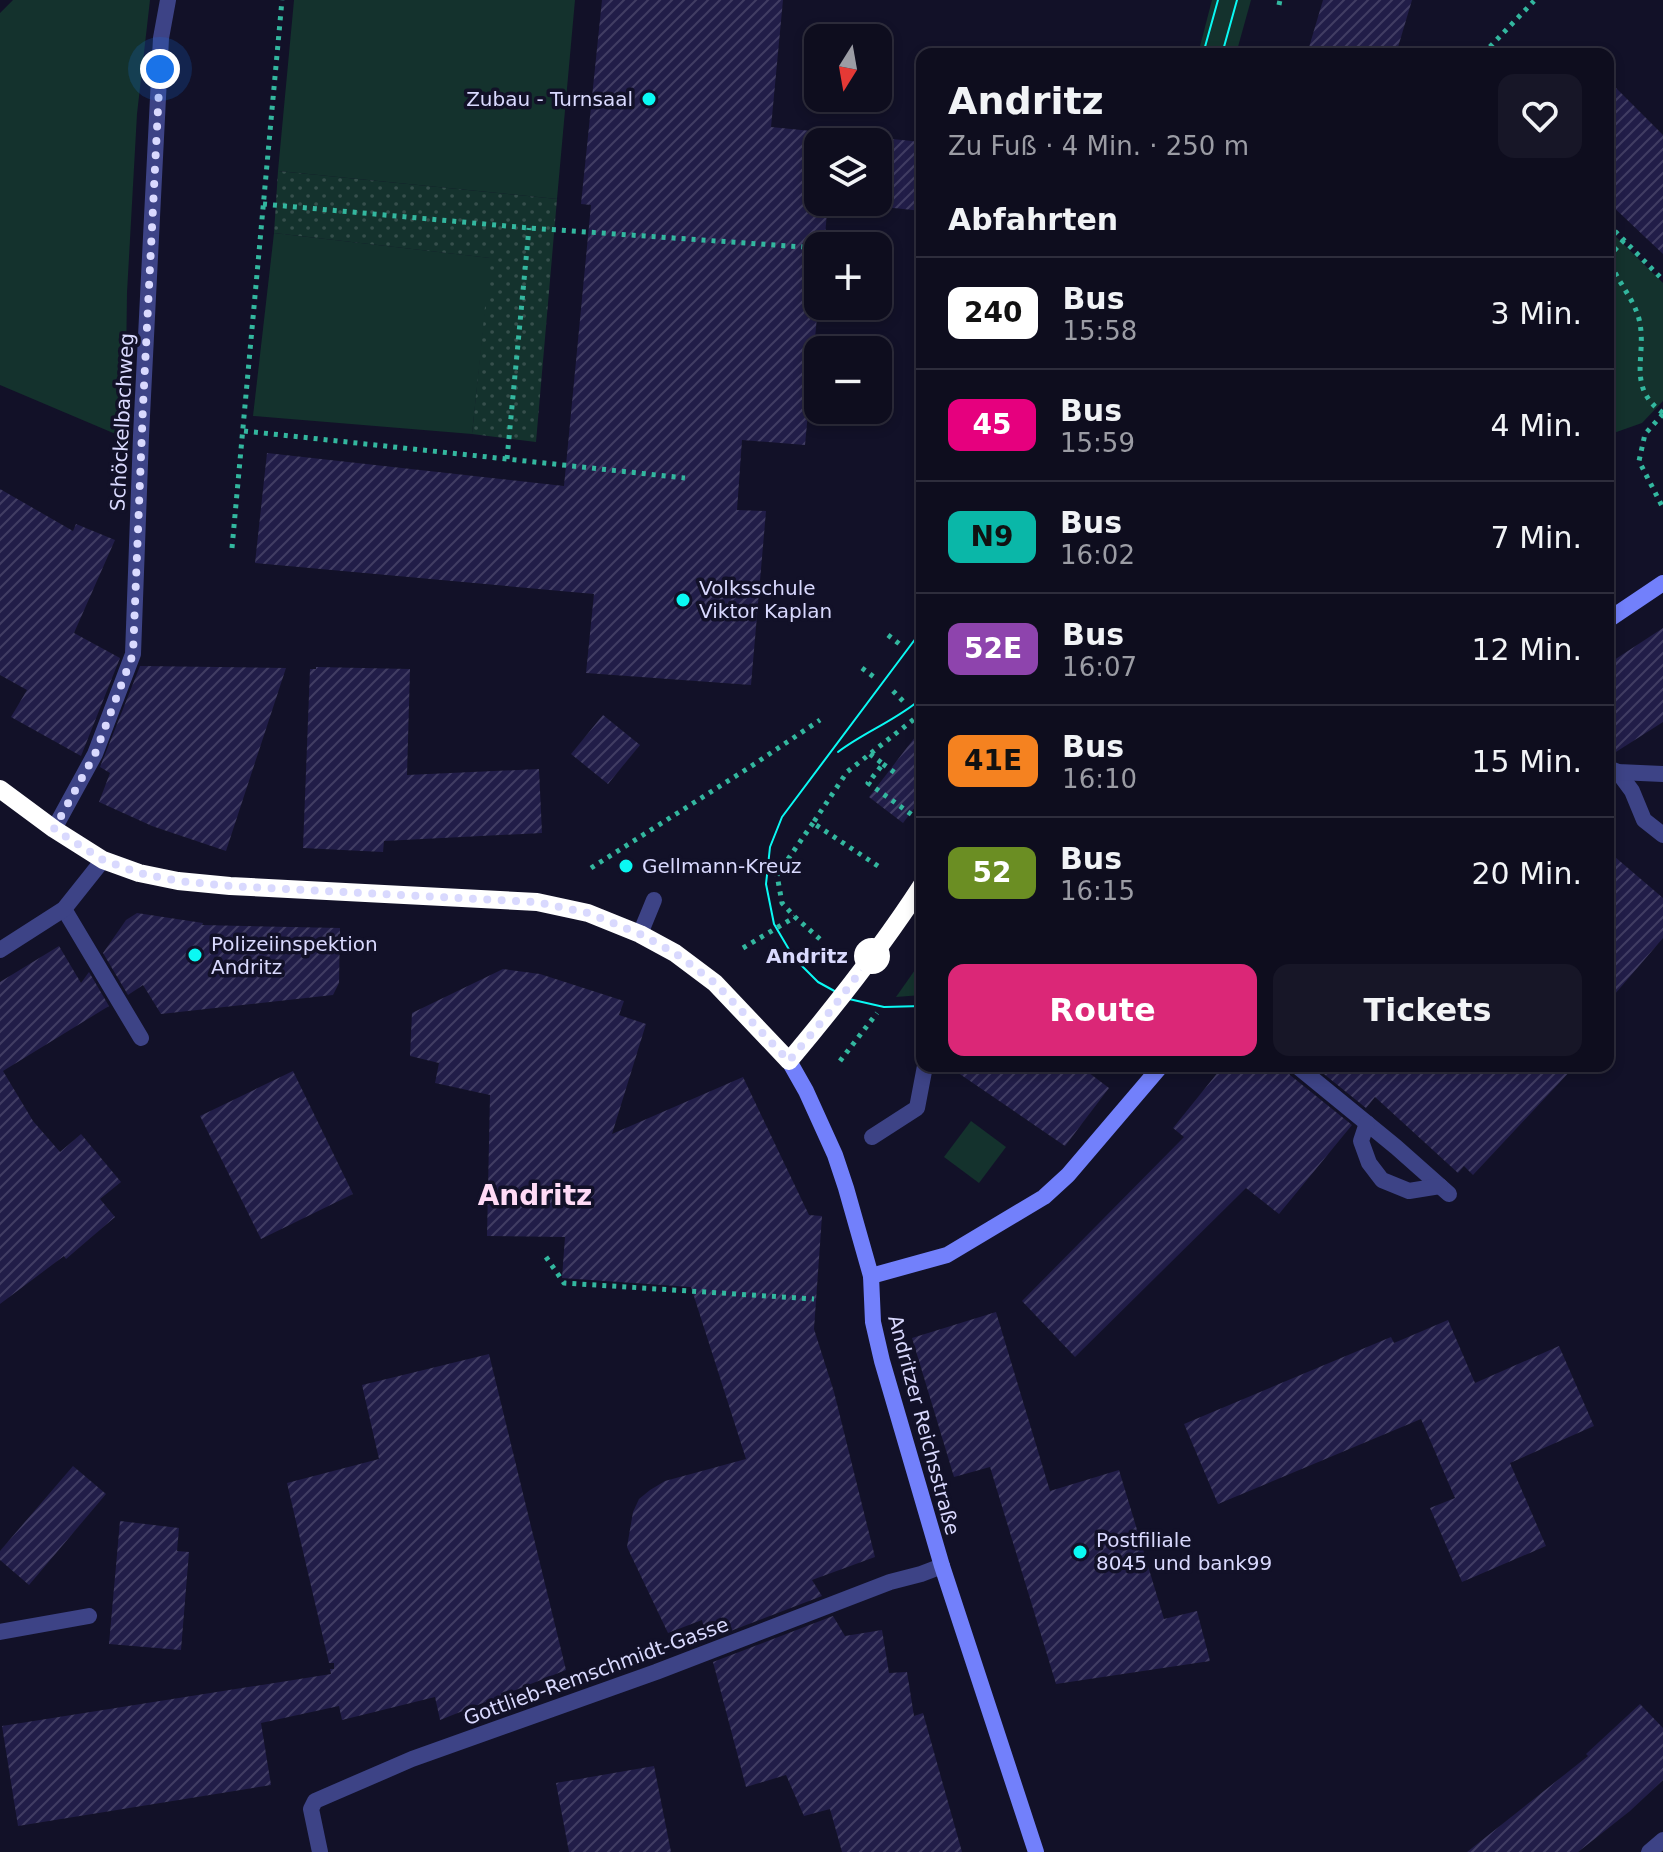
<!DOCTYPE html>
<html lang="de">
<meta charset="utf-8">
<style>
body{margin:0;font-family:"DejaVu Sans",sans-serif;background:#171627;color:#f1f3f6;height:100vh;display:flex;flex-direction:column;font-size:30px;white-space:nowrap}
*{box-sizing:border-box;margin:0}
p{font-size:26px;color:#9b9ca4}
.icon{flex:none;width:44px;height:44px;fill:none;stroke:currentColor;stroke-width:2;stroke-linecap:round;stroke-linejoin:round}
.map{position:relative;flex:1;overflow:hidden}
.drawer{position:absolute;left:916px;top:48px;width:698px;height:1024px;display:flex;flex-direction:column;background:#0e0d1e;border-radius:16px;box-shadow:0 4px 12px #0003,0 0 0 2px #2e2d3c}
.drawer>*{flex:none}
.badge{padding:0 16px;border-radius:12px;font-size:28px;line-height:52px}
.needle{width:52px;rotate:191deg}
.fabs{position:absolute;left:804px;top:24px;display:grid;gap:16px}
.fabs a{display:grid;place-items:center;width:88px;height:88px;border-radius:16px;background:#0e0d1e;box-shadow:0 4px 12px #0003,0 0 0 2px #2e2d3c;font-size:40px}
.you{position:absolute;width:40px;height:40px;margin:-20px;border:6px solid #fff;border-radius:50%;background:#1a73e8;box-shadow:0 0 0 12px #1a73e833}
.map>.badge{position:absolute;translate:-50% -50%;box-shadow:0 0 0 4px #fff}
h2{padding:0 32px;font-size:30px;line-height:72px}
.round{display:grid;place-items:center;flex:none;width:84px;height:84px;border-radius:16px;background:#171627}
.summary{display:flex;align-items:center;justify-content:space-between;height:136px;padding:0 32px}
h1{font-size:38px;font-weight:600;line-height:60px}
.cta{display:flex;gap:16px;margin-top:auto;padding:16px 32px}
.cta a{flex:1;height:92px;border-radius:16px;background:#db2777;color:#fff;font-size:32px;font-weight:600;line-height:92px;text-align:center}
.cta a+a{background:#171627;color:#f1f3f6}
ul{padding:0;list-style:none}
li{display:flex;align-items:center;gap:24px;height:112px;padding:0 32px;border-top:2px solid #2e2d3c}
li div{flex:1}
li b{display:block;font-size:30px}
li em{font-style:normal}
li .badge{min-width:88px;font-weight:700;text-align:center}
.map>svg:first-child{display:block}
.grass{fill:#14322d}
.park{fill:url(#park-dots)}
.building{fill:url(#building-hatch)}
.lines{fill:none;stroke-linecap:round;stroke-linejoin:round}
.path{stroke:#33b79f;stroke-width:5;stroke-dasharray:4 6;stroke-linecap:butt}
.lane{stroke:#3d4386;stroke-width:16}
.street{stroke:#3d4386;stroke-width:16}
.secondary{stroke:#7280fb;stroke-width:16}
.tram{stroke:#0af9f3;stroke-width:2}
.line-casing{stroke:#fff;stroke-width:18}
.line{stroke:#fff;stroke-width:12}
.walk{stroke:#d9d9fe;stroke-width:8;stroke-dasharray:0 14.4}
.poi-dot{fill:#0af9f3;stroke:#121128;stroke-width:3}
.stop-dot{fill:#fff;stroke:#fff;stroke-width:4}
.labels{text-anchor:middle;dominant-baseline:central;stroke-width:7;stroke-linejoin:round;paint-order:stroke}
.poi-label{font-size:20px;fill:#d9d9fe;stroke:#121128;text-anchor:start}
.street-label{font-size:20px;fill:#d9d9fe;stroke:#121128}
.stop-label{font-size:20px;font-weight:bold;fill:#d9d9fe;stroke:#121128;text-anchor:end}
.district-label{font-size:28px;font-weight:bold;fill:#fedaf5;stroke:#121128}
</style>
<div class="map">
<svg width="1663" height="1852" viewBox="0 0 1663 1852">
<defs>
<pattern id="park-dots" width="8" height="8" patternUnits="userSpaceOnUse" patternTransform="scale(2)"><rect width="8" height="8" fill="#14322d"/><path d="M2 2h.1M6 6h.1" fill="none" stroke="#364f4c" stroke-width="1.8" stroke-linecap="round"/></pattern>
<pattern id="building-hatch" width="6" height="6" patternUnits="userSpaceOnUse" patternTransform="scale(2)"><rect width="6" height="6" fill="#211d48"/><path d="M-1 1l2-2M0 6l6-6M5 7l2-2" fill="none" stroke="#413d63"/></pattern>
</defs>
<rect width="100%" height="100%" fill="#121128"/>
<g class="grass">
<path d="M13,0H150L137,114L127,293L125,438L0,385V13Z"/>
<path d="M294,0H575L557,199L278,171Z"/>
<path d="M1212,0H1251L1236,54H1198Z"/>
<path d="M1608,229L1663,283V401L1642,423L1608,435Z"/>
<path d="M274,233L491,258L472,434L253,416Z"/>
<path d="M922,960V995L896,997Z"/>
<path d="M971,1121L1006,1147L979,1183L944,1157Z"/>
</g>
<path class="park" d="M278,171L557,199L536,442L472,434L490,258L274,233Z"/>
<g class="building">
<path d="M602,0H783L771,127L922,142V211L837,202H878V142H818V202H828L824,246H818V306L805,445L742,440L737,510L766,511L751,685L586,673L594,594L255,563L267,453L564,486L591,205L581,204Z"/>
<path d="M1323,0H1412L1396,54H1307Z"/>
<path d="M1608,80L1663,135V254L1608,202Z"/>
<path d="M0,489L73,531L76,524L115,540L74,633L120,658L81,756L11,717L27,690L0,675Z"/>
<path d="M1663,628V722L1608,757V664Z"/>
<path d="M140,666L286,668L226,851L152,826L99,802L110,773L100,767Z"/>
<path d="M316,667L410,669L407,775L539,769L542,833L384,841L383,852L303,848L310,669H316Z"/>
<path d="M603,715L640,745L608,784L571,754Z"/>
<path d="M922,728V798L903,823L869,797Z"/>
<path d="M1608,851L1663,898V938L1608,1002Z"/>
<path d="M137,913L203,923L202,925L340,928L339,983L333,995L161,1014L143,985L128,995L103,953L126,920Z"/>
<path d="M59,946L81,983L89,972L109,1006L3,1071L33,1121L60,1152L81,1134L121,1182L100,1199L115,1217L66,1259L64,1256L0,1304V982Z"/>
<path d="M503,969L540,974L624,1001L619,1015L646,1024L612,1134L743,1077L809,1215L822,1216L814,1329L834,1392L875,1557L812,1580L822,1596L707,1640L702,1620L668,1633L627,1547L633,1512L639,1499L650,1490L665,1481L746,1459L691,1287L562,1278L565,1237L487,1236L490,1095L435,1083L439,1063L410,1056L412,1013Z"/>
<path d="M948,1066H1080L1109,1088L1065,1146Z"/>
<path d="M1223,1066H1286L1290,1075L1352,1125L1279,1214L1246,1188L1075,1357L1022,1301L1184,1137L1173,1128Z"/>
<path d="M1314,1066H1575L1473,1175L1464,1166L1458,1173L1375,1097L1366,1108Z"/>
<path d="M293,1071L353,1194L261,1239L200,1116Z"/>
<path d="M996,1312L1050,1491L1119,1470L1164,1619L1197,1611L1210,1661L1056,1684L990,1467L954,1477L912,1338Z"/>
<path d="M1448,1320L1475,1383L1559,1346L1594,1426L1510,1463L1546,1546L1462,1582L1430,1508L1455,1498L1421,1419L1218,1504L1184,1424L1391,1337L1394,1343Z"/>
<path d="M489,1354L566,1670L440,1720L435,1697L342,1720L339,1706L261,1723L271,1785L18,1826L2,1726L331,1674L330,1669H334V1663H329L287,1483L379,1459L362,1385Z"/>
<path d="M73,1466L106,1494L29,1585L0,1560V1551Z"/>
<path d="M120,1521L179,1528L177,1551L189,1552L181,1650L109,1644Z"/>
<path d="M833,1616L845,1636L882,1630L889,1673L907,1672L914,1716L923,1713L962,1852H842L830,1809L804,1816L786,1775L746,1787L713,1662Z"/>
<path d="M1640,1704L1663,1728V1780L1630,1811L1578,1852H1467L1588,1756L1586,1754Z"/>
<path d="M654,1766L671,1852H569L556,1783Z"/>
</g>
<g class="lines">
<g class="path">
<path d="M1279,5L1280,0"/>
<path d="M1483,54L1534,1"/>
<path d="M263,204L529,228L818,248"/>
<path d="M1608,224L1663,280"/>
<path d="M1624,240L1609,256C1614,279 1633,296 1639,319C1648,355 1625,386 1663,413"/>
<path d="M1663,414L1645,434L1639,461L1663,508"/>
<path d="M244,431L685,478"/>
<path d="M507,459L529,228"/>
<path d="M232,548L282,0"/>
<path d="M888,635L902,646"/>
<path d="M918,657L922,661"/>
<path d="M862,668L874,677"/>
<path d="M893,691L906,704"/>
<path d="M870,754L883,764L868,783L915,817"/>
<path d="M883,764L898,775"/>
<path d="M813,823L777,875L782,903L795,917L821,940"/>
<path d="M878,866L813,823L847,772L918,716"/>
<path d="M591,868L750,767L820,720"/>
<path d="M743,948L795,917"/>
<path d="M840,1061L877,1013"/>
<path d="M546,1257L564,1283L814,1299"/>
</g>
<g class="lane">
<path d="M1618,772L1632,791L1644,820L1663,835"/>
<path d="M64,909L141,1038"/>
<path d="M640,934L654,900"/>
<path d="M789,1061C836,1005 881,947 922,885"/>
<path d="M1297,1066L1396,1147L1449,1194"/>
<path d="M1367,1123L1361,1141L1369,1163L1382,1180L1409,1191L1440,1186"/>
<path d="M0,1632L89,1616"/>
</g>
<g class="street">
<path d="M1608,768L1618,772L1663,774"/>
<path d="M54,829L95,754L133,654L141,436L161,38L168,0"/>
<path d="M0,950L64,909L103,860"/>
<path d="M872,1137L917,1108L925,1066"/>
<path d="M320,1852L311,1809L315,1801L412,1759L656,1672L890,1582L921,1574L942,1566"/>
<path d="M1649,1852L1663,1840"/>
</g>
<g class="secondary">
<path d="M1608,620L1663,583"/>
<path d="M0,789L54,829L103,860L139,873L178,881L230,886L537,902L588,913L640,934L675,953L715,983L789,1061L806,1091L835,1155L846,1188L871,1276L873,1322L882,1361L942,1566L1036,1852"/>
<path d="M871,1276L947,1255L1044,1197L1068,1175L1161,1066"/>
</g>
<g class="tram">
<path d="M1203,54L1218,0"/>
<path d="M1222,54L1237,0"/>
<path d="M922,630L782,817L770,847L766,884L774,924L794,958L818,982L849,999L884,1007L922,1006"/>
<path d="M838,752C864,732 897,720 922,698"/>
</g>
</g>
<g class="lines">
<g class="line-casing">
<path id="line" d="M0,789L54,829L103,860L139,873L178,881L230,886L537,902L588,913L640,934L675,953L715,983L789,1061C836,1005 882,947 922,885"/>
</g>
<use href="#line" class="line"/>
<path class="walk" d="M160,69L143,406L133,654L95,754L54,829L103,860L139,873L178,881L230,886L537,902L588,913L640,934L675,953L715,983L789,1061L832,1009L872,956"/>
</g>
<g class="poi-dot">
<circle cx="649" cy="99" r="8"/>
<circle cx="683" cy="600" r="8"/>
<circle cx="626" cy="866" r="8"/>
<circle cx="195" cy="955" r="8"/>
<circle cx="1080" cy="1552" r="8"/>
</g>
<circle class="stop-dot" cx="872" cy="956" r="16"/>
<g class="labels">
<g class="poi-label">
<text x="633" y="99" text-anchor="end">Zubau - Turnsaal</text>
<text x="699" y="588">Volksschule<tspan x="699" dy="23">Viktor Kaplan</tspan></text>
<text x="642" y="866">Gellmann-Kreuz</text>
<text x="211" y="944">Polizeiinspektion<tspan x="211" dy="23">Andritz</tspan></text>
<text x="1096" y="1540">Postfiliale<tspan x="1096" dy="23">8045 und bank99</tspan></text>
</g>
<g class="street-label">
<text transform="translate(122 422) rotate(-87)">Schöckelbachweg</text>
<text transform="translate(924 1425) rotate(75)">Andritzer Reichsstraße</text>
<text transform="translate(596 1671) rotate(-20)">Gottlieb-Remschmidt-Gasse</text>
</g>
<g class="stop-label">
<text x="848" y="956">Andritz</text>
</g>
<g class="district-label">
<text x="535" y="1195">Andritz</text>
</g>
</g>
</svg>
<div class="fabs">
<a><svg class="needle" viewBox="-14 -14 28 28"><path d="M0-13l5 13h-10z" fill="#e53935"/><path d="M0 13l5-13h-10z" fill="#9b9ca4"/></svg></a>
<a><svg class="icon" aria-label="layers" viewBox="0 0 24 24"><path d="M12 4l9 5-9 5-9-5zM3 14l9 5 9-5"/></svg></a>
<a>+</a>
<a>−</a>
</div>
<div class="you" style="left:160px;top:69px"></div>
<section class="drawer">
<div class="summary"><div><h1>Andritz</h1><p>Zu Fuß · 4 Min. · 250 m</p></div><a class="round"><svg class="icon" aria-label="heart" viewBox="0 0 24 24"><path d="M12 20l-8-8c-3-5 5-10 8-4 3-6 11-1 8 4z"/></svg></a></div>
<h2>Abfahrten</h2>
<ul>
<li><span class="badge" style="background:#fff;color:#111">240</span><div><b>Bus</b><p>15:58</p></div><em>3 Min.</em></li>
<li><span class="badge" style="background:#e6007e;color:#fff">45</span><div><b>Bus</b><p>15:59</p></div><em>4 Min.</em></li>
<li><span class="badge" style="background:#0ab7a8;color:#111">N9</span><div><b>Bus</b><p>16:02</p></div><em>7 Min.</em></li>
<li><span class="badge" style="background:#8e44ad;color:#fff">52E</span><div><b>Bus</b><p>16:07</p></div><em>12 Min.</em></li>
<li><span class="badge" style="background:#f58220;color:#111">41E</span><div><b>Bus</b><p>16:10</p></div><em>15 Min.</em></li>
<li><span class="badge" style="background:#6b8e23;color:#fff">52</span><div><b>Bus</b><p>16:15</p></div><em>20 Min.</em></li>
</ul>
<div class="cta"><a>Route</a><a>Tickets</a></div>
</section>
</div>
